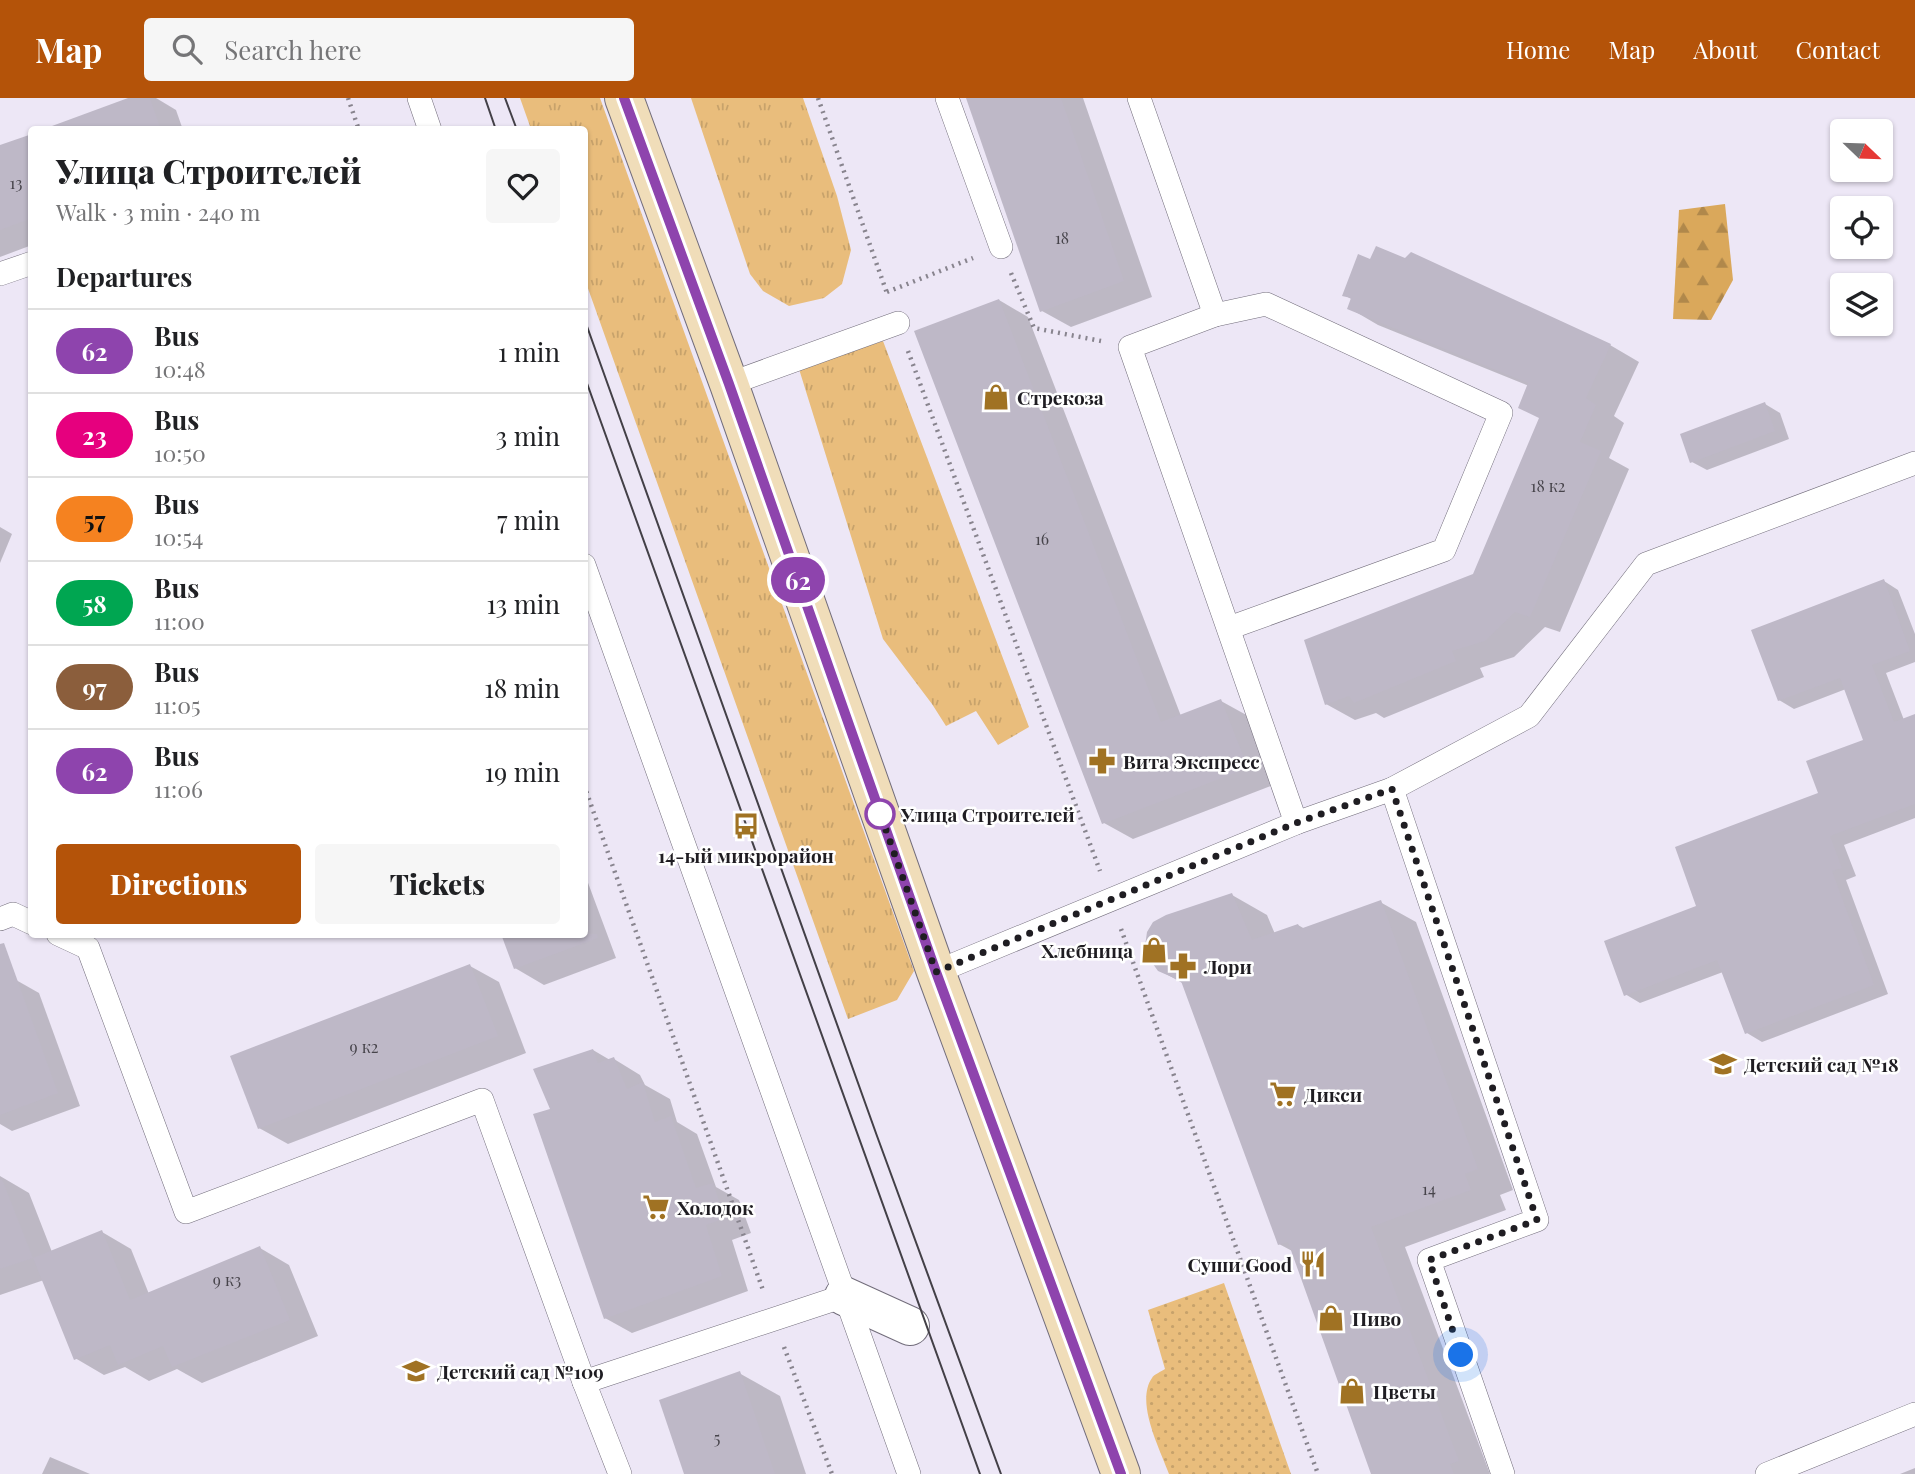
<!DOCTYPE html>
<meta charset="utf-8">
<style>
body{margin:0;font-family:"Playfair Display",serif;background:#f6f6f6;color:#202124;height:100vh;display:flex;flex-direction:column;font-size:26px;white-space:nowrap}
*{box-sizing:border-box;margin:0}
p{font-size:23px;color:#757577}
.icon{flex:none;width:38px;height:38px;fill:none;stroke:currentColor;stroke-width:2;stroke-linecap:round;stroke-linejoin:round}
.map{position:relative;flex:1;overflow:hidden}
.drawer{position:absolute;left:28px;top:28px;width:560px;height:812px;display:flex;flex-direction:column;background:#fff;border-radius:7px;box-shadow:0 2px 5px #0004}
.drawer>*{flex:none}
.badge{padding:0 14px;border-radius:23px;font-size:24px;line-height:46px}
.needle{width:46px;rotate:113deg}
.fabs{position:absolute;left:1830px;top:21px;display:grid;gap:14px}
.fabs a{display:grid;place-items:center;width:63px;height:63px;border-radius:7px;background:#fff;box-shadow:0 2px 5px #0004;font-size:35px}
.you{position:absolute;width:35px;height:35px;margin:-18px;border:5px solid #fff;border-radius:50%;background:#1a73e8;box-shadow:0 0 0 10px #1a73e833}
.map>.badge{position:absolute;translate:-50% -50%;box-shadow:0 0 0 4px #fff}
h2{padding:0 28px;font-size:26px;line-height:63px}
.round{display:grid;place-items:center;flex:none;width:74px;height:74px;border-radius:7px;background:#f6f6f6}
.summary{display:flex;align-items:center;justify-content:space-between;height:119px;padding:0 28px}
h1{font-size:33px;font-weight:800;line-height:52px}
.cta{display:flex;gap:14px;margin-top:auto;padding:14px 28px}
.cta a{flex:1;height:80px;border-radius:7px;background:#b45309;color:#fff;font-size:28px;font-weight:800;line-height:80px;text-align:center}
.cta a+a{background:#f6f6f6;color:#202124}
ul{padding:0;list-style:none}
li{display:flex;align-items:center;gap:21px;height:84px;padding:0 28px;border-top:2px solid #e0e0e0}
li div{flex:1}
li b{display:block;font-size:26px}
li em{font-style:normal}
li .badge{min-width:77px;font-weight:700;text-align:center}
header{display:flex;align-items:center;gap:42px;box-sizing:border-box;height:98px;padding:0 35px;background:#b45309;color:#fff}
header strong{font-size:33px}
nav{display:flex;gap:38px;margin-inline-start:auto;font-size:24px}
.search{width:490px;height:63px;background:#f6f6f6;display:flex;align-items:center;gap:18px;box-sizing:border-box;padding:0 24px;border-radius:7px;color:#757577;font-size:26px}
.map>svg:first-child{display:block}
.grass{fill:url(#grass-tufts)}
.forest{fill:url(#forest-firs)}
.park{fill:url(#park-dots)}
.shadow{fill:#0003}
.building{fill:#beb8c7}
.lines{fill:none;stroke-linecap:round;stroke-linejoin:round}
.lane-casing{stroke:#726d7b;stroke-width:24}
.street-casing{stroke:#726d7b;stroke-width:40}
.secondary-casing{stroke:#726d7b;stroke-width:40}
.path{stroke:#88848e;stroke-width:4.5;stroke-dasharray:2 5;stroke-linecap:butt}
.lane{stroke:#fff;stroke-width:23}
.street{stroke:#fff;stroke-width:38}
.secondary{stroke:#f0ddb9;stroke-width:38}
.tram{stroke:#434047;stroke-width:2}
.line-casing{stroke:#fff;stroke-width:16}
.line{stroke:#8e44ad;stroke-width:10}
.walk{stroke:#1f1d22;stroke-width:7;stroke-dasharray:0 12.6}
.stop-dot{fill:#fff;stroke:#8e44ad;stroke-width:3.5}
.labels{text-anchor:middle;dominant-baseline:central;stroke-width:5;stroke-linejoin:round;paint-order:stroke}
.number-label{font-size:16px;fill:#47444b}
.poi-label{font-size:19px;font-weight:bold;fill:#1f1d22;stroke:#fff;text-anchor:start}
.stop-label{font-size:19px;font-weight:bold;fill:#1f1d22;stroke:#fff;text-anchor:start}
</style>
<header>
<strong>Map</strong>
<div class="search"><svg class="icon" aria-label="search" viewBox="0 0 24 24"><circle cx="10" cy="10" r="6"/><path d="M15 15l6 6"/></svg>Search here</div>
<nav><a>Home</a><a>Map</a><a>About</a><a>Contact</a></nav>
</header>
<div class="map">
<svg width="1915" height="1376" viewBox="0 0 1915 1376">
<defs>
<pattern id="grass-tufts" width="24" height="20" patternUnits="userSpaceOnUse" patternTransform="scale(1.75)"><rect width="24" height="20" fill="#e9bd7c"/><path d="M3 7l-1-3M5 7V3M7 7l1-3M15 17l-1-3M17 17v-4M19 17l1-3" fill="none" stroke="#c7a26b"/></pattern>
<pattern id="forest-firs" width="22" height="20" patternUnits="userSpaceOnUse" patternTransform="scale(1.75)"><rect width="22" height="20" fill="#daa85b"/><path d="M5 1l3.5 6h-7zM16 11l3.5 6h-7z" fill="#b0884b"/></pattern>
<pattern id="park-dots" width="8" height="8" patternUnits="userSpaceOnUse" patternTransform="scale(1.75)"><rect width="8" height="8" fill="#e9bd7c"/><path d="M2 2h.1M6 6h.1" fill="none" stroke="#c7a26b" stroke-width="1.8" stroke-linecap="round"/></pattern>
</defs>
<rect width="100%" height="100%" fill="#ede7f6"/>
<g class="grass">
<path d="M520,0H600L914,873L897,902L848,921L585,182L584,32L531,31Z"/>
<path d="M691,0H803L837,98L851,152L842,186L824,200L789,208L763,193L750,176Z"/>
<path d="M883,243L1029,629L998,647L976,613L946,628L932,606L883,541L799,271Z"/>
</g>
<path class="forest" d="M1725,106L1733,182L1711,222L1673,221L1679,112Z"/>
<path class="park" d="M1224,1185L1291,1376H1169C1160,1351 1135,1304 1152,1280C1154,1276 1161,1274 1165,1271L1148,1212Z"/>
<g class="shadow">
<path d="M133,0H156L176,12L183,32H48Z"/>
<path d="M968,0H1083L1152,199L1071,229L1042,213Z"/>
<path d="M32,38V147L0,159V49Z"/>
<path d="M1344,197L1610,247L1639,264L1614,318L1624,325L1609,360L1629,371L1560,534L1545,529L1514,559L1480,570L1484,579L1384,620L1376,615L1355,622L1326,606L1474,477L1541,321L1529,288L1378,227L1349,210L1353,202Z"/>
<path d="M999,202L1028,219L1181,618L1221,603L1250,619L1276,686L1133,741L1104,725Z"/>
<path d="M1765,306L1780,315L1789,341L1707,372L1692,364Z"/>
<path d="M0,429L12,436L0,465Z"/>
<path d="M1884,483L1898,492L1915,536V564L1886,575L1904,622L1915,618V720L1844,747L1856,778L1846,782L1888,896L1762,944L1747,935L1723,874L1640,905L1625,896L1699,809L1820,696L1865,643L1846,591L1794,611L1779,602Z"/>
<path d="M584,774L616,860L544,887L515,870L584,836Z"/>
<path d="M1232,797L1267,817L1275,836L1298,827L1305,831L1380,804L1416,824L1513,1092L1500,1097L1506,1112L1405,1149L1490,1376H1373L1294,1154L1279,1146L1184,886L1159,872Z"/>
<path d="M470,868L499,884L526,955L288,1046L259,1030Z"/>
<path d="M16,882L39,895L80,1008L12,1033L0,1026V888Z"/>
<path d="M593,952L610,962L614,961L640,977L645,987L670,1001L677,1024L697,1036L716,1089L739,1102L751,1135L732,1142L748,1193L632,1235L605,1220L552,1012Z"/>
<path d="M0,1078L29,1095L52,1154L102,1134L131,1151L149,1196L260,1150L289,1167L318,1238L202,1285L177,1271L149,1283L125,1269L104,1277L75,1260L44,1182L0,1197Z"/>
<path d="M739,1275L780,1298L806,1376H686Z"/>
<path d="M50,1359L90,1376H42Z"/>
<path d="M1915,1370V1376H1900Z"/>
</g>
<g class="building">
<path d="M128,0H150L161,32H53L52,28Z"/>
<path d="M966,0H1061L1124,183L1040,214Z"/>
<path d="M32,36V120L0,132V47Z"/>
<path d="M1376,148L1405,160L1411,154L1611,246L1586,300L1596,307L1580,344L1601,353L1530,519L1515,514L1485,543L1452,553L1456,563L1354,605L1349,598L1325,607L1304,542L1473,476L1539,320L1518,310L1528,285L1347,211L1351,200L1342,198L1358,156L1370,161Z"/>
<path d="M999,201L1161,624L1221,601L1248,670L1102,726L914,233Z"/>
<path d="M1765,304L1775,333L1690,365L1680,336Z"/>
<path d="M1884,481L1910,553L1872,567L1894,624L1915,616V706L1830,738L1842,770L1832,773L1874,887L1745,936L1717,862L1624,898L1604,843L1696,808L1675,749L1818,695L1806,663L1863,642L1840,580L1778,603L1751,532Z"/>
<path d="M1232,795L1252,842L1298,826L1300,831L1381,802L1478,1071L1465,1076L1471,1092L1371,1129L1459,1363L1450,1366L1454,1376H1371L1288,1144L1278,1147L1181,883L1158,873L1148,859L1145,848L1147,834L1153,824L1166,817Z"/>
<path d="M501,836H597L598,840L514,871Z"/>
<path d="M4,845L58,995L0,1017V846Z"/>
<path d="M470,866L498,938L258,1031L230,958Z"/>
<path d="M593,951L598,965L614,959L627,991L643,984L655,1024L671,1018L696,1090L713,1085L725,1120L706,1127L722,1178L604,1221L533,1016L550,1011L533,971Z"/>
<path d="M2,1081L33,1160L0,1171V1082Z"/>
<path d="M102,1132L130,1202L260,1148L290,1222L172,1269L163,1248L118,1267L110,1247L74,1262L33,1160Z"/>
<path d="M740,1273L775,1376H684L659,1302Z"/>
</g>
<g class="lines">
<g class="lane-casing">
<g id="lane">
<path d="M419,0L430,32"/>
<path d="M947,0L1001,149"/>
<path d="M1139,0L1215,217"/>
<path d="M0,176L32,165"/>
<path d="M729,286L898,225"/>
<path d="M584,467L909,1376"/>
<path d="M1229,530L1444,452L1501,315L1266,206L1215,217L1130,249L1296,725"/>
<path d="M1392,691L1529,618L1646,466L1915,365"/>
<path d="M0,821L13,816L32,825"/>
<path d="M58,836L88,850L186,1114L482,1002L584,1284"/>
<path d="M936,874L1296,725L1392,691L1537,1122L1429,1162L1503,1376"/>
<path d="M620,1376L584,1284L844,1198"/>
<path d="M1767,1376L1915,1316"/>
</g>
</g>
<g class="street-casing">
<path id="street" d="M844,1198L910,1228"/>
</g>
<g class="secondary-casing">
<path id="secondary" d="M624,0L729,286L936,874L1121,1376"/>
</g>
<g class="path">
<path d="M348,0L359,32"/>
<path d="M818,0L888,198"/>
<path d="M1011,175L1034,230L1101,243"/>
<path d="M887,194L973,160"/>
<path d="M908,253L1100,773"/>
<path d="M584,687L764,1195"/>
<path d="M1121,831L1318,1376"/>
<path d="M784,1249L832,1376"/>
</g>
<use href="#lane" class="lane"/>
<use href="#street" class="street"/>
<use href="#secondary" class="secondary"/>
<g class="tram">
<path d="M485,0L496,32"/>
<path d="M505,0L517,32"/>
<path d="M584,220L877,1038L1001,1376"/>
<path d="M584,277L980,1376"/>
</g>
</g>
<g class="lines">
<g class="line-casing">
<path id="line" d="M624,0L729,286L936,874L1121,1376"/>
</g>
<use href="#line" class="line"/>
<path class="walk" d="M880,716L879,712L936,874L1296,725L1392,691L1537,1122L1429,1162L1461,1257"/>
</g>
<defs>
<g id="shop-bare" transform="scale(2.1)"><path d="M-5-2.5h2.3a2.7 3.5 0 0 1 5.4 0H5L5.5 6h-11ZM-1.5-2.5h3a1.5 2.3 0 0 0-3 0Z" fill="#a07223" stroke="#fff" stroke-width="2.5" paint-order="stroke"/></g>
<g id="pharmacy-bare" transform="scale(2.1)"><path d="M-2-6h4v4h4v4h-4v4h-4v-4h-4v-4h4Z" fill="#a07223" stroke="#fff" stroke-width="2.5" paint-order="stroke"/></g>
<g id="bus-bare" transform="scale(2.1)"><path d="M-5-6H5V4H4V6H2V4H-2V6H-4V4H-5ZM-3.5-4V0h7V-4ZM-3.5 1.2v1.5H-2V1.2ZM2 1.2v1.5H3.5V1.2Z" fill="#a07223" stroke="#fff" stroke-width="2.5" paint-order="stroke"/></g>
<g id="school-bare" transform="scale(2.1)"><path d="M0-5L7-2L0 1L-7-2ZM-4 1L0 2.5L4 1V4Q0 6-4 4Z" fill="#a07223" stroke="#fff" stroke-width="2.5" paint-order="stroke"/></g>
<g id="supermarket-bare" transform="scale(2.1)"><path d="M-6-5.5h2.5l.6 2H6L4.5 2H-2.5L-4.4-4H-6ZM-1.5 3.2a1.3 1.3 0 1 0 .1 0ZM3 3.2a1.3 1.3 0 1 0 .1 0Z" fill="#a07223" stroke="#fff" stroke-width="2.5" paint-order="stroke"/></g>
<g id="restaurant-bare" transform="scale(2.1)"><path d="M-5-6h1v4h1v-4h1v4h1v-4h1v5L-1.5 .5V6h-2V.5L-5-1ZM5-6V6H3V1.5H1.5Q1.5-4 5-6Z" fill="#a07223" stroke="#fff" stroke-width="2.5" paint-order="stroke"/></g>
</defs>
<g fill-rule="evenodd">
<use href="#shop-bare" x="996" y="299"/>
<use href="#pharmacy-bare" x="1102" y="663"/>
<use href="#bus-bare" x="746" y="728"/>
<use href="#shop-bare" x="1154" y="852"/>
<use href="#pharmacy-bare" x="1183" y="868"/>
<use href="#school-bare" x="1723" y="966"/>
<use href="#supermarket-bare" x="1283" y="996"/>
<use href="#supermarket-bare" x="656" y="1109"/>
<use href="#restaurant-bare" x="1313" y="1166"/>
<use href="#shop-bare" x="1331" y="1220"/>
<use href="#school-bare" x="416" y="1273"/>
<use href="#shop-bare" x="1352" y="1293"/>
</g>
<circle class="stop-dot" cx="880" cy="716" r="14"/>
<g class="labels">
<g class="number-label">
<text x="16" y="84">13</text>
<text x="1062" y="139">18</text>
<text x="1548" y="387">18 к2</text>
<text x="1042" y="440">16</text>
<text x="364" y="948">9 к2</text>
<text x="1429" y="1090">14</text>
<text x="227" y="1181">9 к3</text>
<text x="717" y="1339">5</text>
</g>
<g class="poi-label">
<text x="1017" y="299">Стрекоза</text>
<text x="1123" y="663">Вита Экспресс</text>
<text x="746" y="757" text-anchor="middle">14-ый микрорайон</text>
<text x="1133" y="852" text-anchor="end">Хлебница</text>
<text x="1204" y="868">Лори</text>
<text x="1744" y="966">Детский сад №18</text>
<text x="1304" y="996">Дикси</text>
<text x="677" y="1109">Холодок</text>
<text x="1292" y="1166" text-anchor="end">Суши Good</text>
<text x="1352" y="1220">Пиво</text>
<text x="437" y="1273">Детский сад №109</text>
<text x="1373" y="1293">Цветы</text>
</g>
<g class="stop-label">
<text x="901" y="716">Улица Строителей</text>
</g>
</g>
</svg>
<div class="fabs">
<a><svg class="needle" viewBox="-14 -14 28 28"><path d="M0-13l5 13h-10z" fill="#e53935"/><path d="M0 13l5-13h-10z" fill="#757577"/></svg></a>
<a><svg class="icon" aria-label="locate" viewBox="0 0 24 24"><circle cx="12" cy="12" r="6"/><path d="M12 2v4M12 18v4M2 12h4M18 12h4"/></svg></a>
<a><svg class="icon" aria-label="layers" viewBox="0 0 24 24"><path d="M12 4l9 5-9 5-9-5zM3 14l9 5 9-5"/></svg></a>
</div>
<div class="you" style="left:1461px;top:1257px"></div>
<b class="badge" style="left:798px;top:482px;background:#8e44ad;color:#fff">62</b>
<section class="drawer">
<div class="summary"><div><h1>Улица Строителей</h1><p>Walk · 3 min · 240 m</p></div><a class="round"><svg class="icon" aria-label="heart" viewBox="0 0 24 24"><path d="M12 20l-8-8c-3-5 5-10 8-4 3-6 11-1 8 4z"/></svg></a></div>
<h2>Departures</h2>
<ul>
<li><span class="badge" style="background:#8e44ad;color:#fff">62</span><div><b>Bus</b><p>10:48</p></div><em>1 min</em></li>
<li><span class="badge" style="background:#e6007e;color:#fff">23</span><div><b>Bus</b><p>10:50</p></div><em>3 min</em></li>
<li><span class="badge" style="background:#f58220;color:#111">57</span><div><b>Bus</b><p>10:54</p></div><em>7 min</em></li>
<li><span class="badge" style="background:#00a651;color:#fff">58</span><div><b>Bus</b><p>11:00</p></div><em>13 min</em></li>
<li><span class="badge" style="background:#8b5e3c;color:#fff">97</span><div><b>Bus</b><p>11:05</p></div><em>18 min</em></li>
<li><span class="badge" style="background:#8e44ad;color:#fff">62</span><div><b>Bus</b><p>11:06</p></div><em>19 min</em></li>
</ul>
<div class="cta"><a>Directions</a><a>Tickets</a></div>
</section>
</div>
